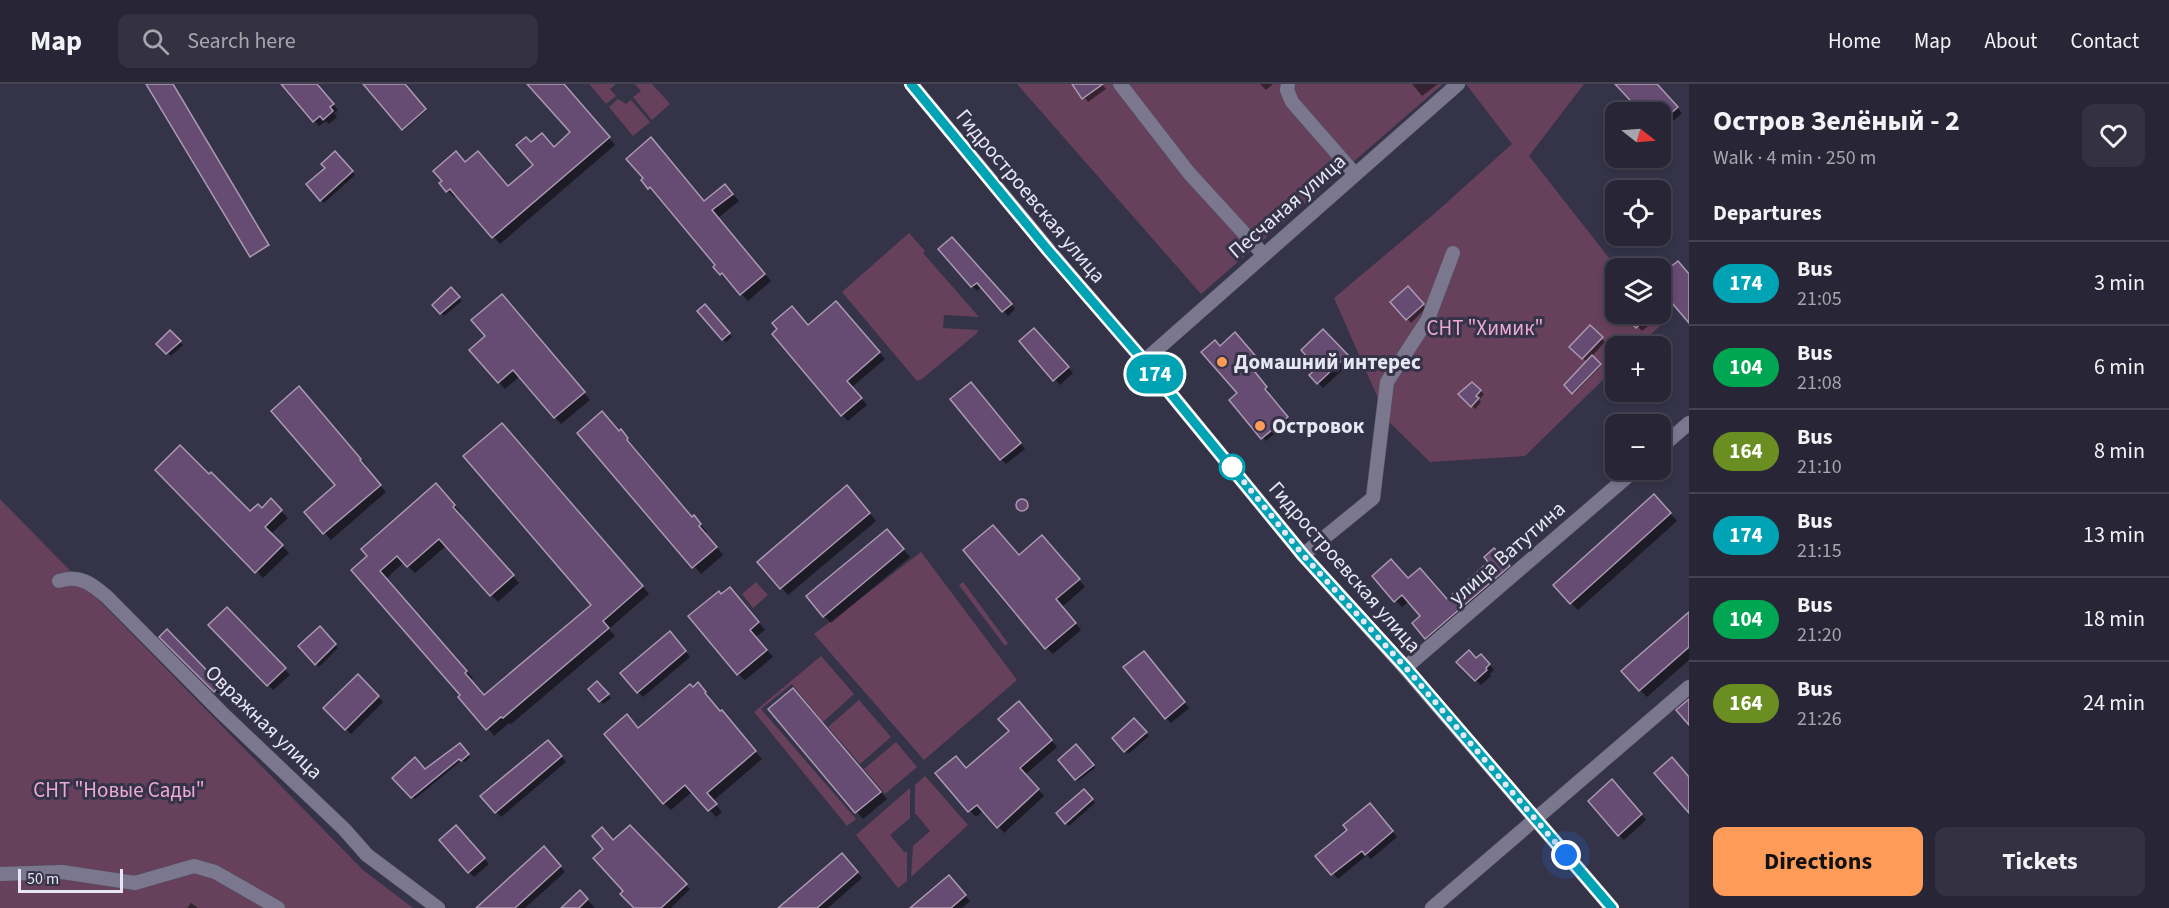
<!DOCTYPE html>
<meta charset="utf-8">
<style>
body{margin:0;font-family:"Source Sans 3",sans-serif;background:#343242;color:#f1f3f6;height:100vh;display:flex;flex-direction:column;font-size:22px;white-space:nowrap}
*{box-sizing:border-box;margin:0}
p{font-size:20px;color:#a5a5ad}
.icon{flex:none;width:33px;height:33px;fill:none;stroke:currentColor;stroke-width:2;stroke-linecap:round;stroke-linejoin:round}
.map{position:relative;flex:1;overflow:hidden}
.sheet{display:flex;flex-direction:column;background:#282636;width:480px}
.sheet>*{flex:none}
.badge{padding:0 12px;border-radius:20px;font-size:21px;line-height:39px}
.needle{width:39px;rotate:107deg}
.buttons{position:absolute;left:1605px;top:18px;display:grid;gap:12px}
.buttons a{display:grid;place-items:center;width:66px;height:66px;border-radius:12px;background:#282636;box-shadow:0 3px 9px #0003,0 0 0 2px #444351;font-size:30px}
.scale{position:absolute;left:18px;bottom:15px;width:105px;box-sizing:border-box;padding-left:6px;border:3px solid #e7e6f4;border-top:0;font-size:16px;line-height:21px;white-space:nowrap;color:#e7e6f4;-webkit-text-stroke:4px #353348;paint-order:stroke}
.you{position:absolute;width:30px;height:30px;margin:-15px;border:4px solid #fff;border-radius:50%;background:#1a73e8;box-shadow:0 0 0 9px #1a73e833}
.map>.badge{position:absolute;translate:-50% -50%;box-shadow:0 0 0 3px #fff}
h2{padding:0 24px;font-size:22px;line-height:54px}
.round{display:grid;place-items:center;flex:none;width:63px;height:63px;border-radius:12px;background:#343242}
.head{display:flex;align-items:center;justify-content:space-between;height:102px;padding:0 24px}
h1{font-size:28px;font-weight:700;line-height:45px}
.cta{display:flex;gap:12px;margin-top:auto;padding:12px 24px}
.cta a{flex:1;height:69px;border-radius:12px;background:#fe9b59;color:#111;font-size:24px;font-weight:700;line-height:69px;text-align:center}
.cta a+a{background:#343242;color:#f1f3f6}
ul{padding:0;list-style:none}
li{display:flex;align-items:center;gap:18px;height:84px;padding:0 24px;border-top:2px solid #444351}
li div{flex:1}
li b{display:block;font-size:22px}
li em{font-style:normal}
li .badge{min-width:66px;font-weight:700;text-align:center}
header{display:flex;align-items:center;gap:36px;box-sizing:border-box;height:84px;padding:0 30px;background:#282636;border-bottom:2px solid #444351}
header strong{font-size:28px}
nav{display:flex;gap:33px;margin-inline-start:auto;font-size:21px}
.search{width:420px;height:54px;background:#343242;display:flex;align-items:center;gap:15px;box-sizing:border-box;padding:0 21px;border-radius:12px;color:#a5a5ad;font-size:22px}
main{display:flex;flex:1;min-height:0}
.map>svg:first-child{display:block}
.green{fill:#67405b}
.shadow{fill:#0007}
.building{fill:#664b72;stroke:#aa9ab1;stroke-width:1.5}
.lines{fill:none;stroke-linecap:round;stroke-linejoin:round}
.minor-casing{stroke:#524f61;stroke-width:15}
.minor{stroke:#7a778f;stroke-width:14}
.line-casing{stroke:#fff;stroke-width:14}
.line{stroke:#00a3b4;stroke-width:9}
.walk{stroke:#e7e6f4;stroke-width:6;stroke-dasharray:0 10.8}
.poi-dot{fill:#fe9b59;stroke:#353348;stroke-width:2}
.stop-dot{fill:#fff;stroke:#00a3b4;stroke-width:3}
.labels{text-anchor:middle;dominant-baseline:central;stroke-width:6;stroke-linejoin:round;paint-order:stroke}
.street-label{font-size:21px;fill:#e7e6f4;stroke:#353348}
.park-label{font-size:21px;fill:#eda9d6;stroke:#353348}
.poi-label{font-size:21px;font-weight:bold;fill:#e7e6f4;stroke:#353348;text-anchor:start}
</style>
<header>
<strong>Map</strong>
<div class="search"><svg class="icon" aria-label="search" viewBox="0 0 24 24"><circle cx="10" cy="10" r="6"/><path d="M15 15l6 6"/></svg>Search here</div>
<nav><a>Home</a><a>Map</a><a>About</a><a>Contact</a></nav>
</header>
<main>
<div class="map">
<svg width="1689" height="824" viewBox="0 0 1689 824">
<rect width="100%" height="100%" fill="#353348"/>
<g class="green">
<path d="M589,0H616L610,5L616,12L606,20Z"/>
<path d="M635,0H652L670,20L652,36L633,13L641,7Z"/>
<path d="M1017,0H1443L1201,210Z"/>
<path d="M1466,0H1584L1529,72L1617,184L1616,230H1652L1661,241L1638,262H1616L1615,284L1525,372L1430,378L1388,337L1334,214L1434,130L1512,60Z"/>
<path d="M618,15L626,20L631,16L650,38L633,52L609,23Z"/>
<path d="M909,149L925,167L923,169L979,233L944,231L943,244L978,246L977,249L922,295L917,297L842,208Z"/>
<path d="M0,415L363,786L413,824H0Z"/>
<path d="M921,468L1017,596L924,676L814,550Z"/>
<path d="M756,498L768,511L753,524L742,510Z"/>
<path d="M963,498L1008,559L1005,562L959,501Z"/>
<path d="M821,572L854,610L823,638L792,600L761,625L856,735L847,742L754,628Z"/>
<path d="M859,616L891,653L860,680L828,643Z"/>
<path d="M896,658L917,683L885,710L864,685Z"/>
<path d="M925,692L968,741L911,793L913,762L930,747L916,730H915V701Z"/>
<path d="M910,704V734L890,751L905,769L907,767V797L898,804L856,751Z"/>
</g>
<g class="shadow">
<path d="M148,0H172L269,162L251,172Z"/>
<path d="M283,0H320L318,2L338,26L334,29L337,33L329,40L326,37L319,42Z"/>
<path d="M365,0H404L426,27L404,46Z"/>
<path d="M537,0H563L615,61L500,160L457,111L454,113L447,106L465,80L509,104L535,81L531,60L554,64L572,49Z"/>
<path d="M1074,0H1102L1106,5L1088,18Z"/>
<path d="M1260,0H1273L1266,6Z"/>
<path d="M1412,0H1438L1422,12Z"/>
<path d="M1617,0H1656L1682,29L1661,48L1660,28H1643Z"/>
<path d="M335,70L355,91L324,119L308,100L327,84Z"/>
<path d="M643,96L705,118L732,109L739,117L718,134L771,197L748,217L729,196L728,197L721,190L715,183L717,181L657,110L656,111Z"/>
<path d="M957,159L1015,225L1008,232L982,202L977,207L940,166Z"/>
<path d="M1689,191V236L1675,220L1642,247L1626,230H1660V205Z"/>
<path d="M1408,204L1426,224L1411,239L1392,218Z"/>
<path d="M451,206L462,217L444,232L434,221Z"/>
<path d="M508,219L590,316L561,340L520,292L505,305L471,266L487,252Z"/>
<path d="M708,225L732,253L726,258L723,255Z"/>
<path d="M842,225L885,275L852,303L867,321L848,337L842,331L809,243Z"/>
<path d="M1590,243L1605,258L1591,273L1601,282L1574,310L1566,301L1587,278L1571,263Z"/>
<path d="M1323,247L1352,277L1323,304L1311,291L1319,284Z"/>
<path d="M170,248L183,261L171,272L158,260Z"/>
<path d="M1039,251L1073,289L1060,301L1021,258Z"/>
<path d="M1239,254L1261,281L1254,287L1270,308L1267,309L1290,337L1266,357L1231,316L1239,309L1220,264Z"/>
<path d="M1472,300L1484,310L1479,316L1481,318L1475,325L1460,310Z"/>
<path d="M976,305L1025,365L1006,380L1001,375Z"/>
<path d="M305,311L367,382L365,384L386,408L331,456L306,428L337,401Z"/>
<path d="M621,347L693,434L694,433L707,448L705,449L723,471L701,490L579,349Z"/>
<path d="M509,348L649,510L609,545L615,552L511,640L509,639L494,652L462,611L353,486L443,408L461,429L459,431L519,499L498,518L447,461L415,489L404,478L386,495L473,594L471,596L484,613L593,521Z"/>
<path d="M157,386L250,429L262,426L271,417L288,434L271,450L289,469L263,494Z"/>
<path d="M854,410L876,437L788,511L759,478Z"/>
<circle cx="1023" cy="422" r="5.5"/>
<path d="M1661,419L1677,437L1578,526L1571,519Z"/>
<path d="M894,454L910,473L831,539L824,532Z"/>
<path d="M1049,460L1085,503L1062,523L1081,546L1053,570L1047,564L1020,473Z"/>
<path d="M1494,466L1515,489L1433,560L1427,554L1422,533L1409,517L1402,523L1374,492L1408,496L1448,517L1490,478Z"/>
<path d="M721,512H736L765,546L756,553L773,573L745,596L738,590Z"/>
<path d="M227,526L290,591L273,606L210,541Z"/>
<path d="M1689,530V576L1647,613L1640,606Z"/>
<path d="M320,544L338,564L319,583L300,562Z"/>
<path d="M167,547L225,607L220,612L161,553Z"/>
<path d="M675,554L690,573L643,613L638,608Z"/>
<path d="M1149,574L1189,624L1171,639L1166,634Z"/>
<path d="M1476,576L1486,577L1494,586L1490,590L1491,592L1481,601L1458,578Z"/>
<path d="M358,592L383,618L351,650L326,624Z"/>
<path d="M597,599L611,614L603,620L590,605Z"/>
<path d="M693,605L705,607L712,616L710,617L762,675L713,717L722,728L716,733L693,707L671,726L664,719L639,645Z"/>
<path d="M800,613L887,715L863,735L770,626Z"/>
<path d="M1025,625L1057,663L1025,691L1044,712L1004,749L984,726L976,733L937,689L967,686L1011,648Z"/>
<path d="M1134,636L1149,652L1128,670L1114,654Z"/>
<path d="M460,661L470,673L465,678L462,676L415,715L395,694L425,686Z"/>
<path d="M1076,662L1095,684L1078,697L1060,676Z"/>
<path d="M553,663L566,678L501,733L483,714Z"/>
<path d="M1617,703L1646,736L1624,756L1619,751Z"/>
<path d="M1084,707L1095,719L1069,742L1058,729Z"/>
<path d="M1375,726L1397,753L1371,775L1367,771L1338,795L1317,772Z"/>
<path d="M461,748L489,780L474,793L441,756Z"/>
<path d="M613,758L660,774L690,805L671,824H636L625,807Z"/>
<path d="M549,770L565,788L525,824H481Z"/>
<path d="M847,776L862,794L828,824H780Z"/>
<path d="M954,798L970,817L962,824H913Z"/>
<path d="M580,808L595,824H572Z"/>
<path d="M191,819L198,824H187Z"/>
</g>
<g class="building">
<path d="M146,0H173L269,161L250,173Z"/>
<path d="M281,0H317L334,20L330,23L333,27L323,36L320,32L313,38Z"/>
<path d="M363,0H405L426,25L402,46Z"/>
<path d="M527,0H564L610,53L492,154L450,105L446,108L439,99L442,97L433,87L456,67L465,78L478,67L508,102L533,81L516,61L526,53L531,58L542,49L554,63L570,48Z"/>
<path d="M1072,0H1103L1082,15Z"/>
<path d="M1615,0H1657L1678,23L1660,39V28H1641Z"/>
<path d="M651,53L704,117L725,100L733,110L712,126L765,190L740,211L722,189L720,191L713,183L715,181L650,103L648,105L641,96L643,94L626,75Z"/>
<path d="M335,67L353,87L320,117L306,100L325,84L321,80Z"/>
<path d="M952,153L1012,220L1002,228L977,199L971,203L938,165Z"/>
<path d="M1678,177L1689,190V239L1660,205V191Z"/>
<path d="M1408,202L1424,220L1406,236L1390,218Z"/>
<path d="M451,203L460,213L440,230L432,221Z"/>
<path d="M502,210L585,308L554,334L513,286L498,299L469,266L485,252L471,236Z"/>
<path d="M836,217L880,268L847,297L862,314L841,332L772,250L777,245L772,239L792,222L808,241Z"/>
<path d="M705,220L730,249L722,256L697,227Z"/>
<path d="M1624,230H1653L1636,244Z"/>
<path d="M1590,241L1603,253L1582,275L1569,263Z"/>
<path d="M1034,244L1069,283L1053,297L1019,257Z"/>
<path d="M1323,245L1348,271L1317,300L1309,291L1317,284L1301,266Z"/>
<path d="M170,246L181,257L166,270L156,260Z"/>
<path d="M1235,248L1259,276L1251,283L1267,303L1265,305L1288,333L1261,355L1229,316L1237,309L1201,268L1215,256L1220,262Z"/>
<path d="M1592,271L1601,280L1572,310L1564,301Z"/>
<path d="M971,298L1021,359L1000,376L950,315Z"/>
<path d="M1472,298L1481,306L1476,312L1479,314L1471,323L1458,310Z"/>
<path d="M299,302L361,375L360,376L381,401L323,450L304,428L335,401L271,327Z"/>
<path d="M602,327L619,347L621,345L628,354L627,356L692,433L694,431L701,440L699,442L717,463L692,484L577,349Z"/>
<path d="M502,339L643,502L603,537L609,544L503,634L501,633L486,646L458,613L460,611L351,486L367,472L361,465L436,399L455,421L453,423L514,491L490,512L439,455L407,483L397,472L380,487L467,587L465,589L484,611L591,521L463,372Z"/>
<path d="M180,361L209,390L211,388L250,427L258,420L262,424L271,414L282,426L265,443L283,461L255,489L155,386Z"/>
<path d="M847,401L870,429L780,505L757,478Z"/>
<path d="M1654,410L1671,429L1570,520L1553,501Z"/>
<circle cx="1022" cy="421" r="6"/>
<path d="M993,441L1019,471L1042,451L1080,495L1056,515L1076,539L1045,565L963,466Z"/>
<path d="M887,445L904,465L823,533L806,512Z"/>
<path d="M1494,464L1510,482L1425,555L1412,539L1420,532L1402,511L1394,518L1372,492L1391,475L1408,494L1420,484L1447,515L1488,478L1484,473Z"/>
<path d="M730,503L759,538L750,546L767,566L737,591L688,532L719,507L721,510Z"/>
<path d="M227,523L286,584L267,602L208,541Z"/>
<path d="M1689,528V563L1639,607L1621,587Z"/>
<path d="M320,542L336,560L315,581L298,562Z"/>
<path d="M167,545L221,601L214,608L159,553Z"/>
<path d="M670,547L686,567L637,609L620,589Z"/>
<path d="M1469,566L1476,574L1481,570L1490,580L1486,584L1487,586L1475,597L1456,578Z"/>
<path d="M1144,567L1185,618L1165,635L1123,583Z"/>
<path d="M358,590L379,612L345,646L323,624Z"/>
<path d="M597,597L609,610L599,618L588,605Z"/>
<path d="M698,598L706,608L705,609L720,627L722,626L756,667L707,709L717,720L708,727L685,701L663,720L604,650L627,630L638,644L690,600L693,603Z"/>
<path d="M793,604L881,708L855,729L768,625Z"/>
<path d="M1689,615V641L1676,626Z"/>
<path d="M1019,617L1052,656L1020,684L1039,705L997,744L977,721L968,728L935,689L956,672L966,684L1009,647L998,635Z"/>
<path d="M1134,634L1147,648L1124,668L1112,654Z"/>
<path d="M548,656L562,672L495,729L480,712Z"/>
<path d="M460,659L469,670L461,677L459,675L411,714L392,694L415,673L425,685Z"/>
<path d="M1076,660L1094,681L1075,696L1058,676Z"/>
<path d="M1672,673L1689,693V729L1654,689Z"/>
<path d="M1612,695L1642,730L1618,752L1588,717Z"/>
<path d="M1084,705L1093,715L1065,740L1056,729Z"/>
<path d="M1370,719L1393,747L1365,771L1362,767L1331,791L1315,772L1347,746L1343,741Z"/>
<path d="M456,741L485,774L468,789L439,756Z"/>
<path d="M630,741L687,800L661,824H634L620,810L623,807L593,774L603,765L592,752L602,743L613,756Z"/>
<path d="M544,762L561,782L515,824H476Z"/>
<path d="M842,769L858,788L817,824H778Z"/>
<path d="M949,791L966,811L951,824H910Z"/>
<path d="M580,806L588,815L579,824H561Z"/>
</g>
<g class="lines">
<g class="minor-casing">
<g id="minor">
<path d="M911,0L1064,184L1144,277L1303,471L1405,584L1612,824"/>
<path d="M1120,0L1189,89L1263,170"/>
<path d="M1288,0L1287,6L1292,18L1355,90"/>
<path d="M1144,277L1458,0"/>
<path d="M1660,364L1689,339"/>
<path d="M1303,471L1373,414L1387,298L1428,235L1453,169"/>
<path d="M59,497C79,490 92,500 107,513L222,629L344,745L367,771L438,824"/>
<path d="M1405,584L1635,386"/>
<path d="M0,790L62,788L135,799L194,782L215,788L278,824"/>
<path d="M1432,824L1689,603"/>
</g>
</g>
<use href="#minor" class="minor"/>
</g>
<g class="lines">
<g class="line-casing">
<path id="line" d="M911,0L1048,166L1144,277L1303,471L1406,584L1612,824"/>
</g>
<use href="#line" class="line"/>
<path class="walk" d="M1232,383L1228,378L1303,471L1406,584L1566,771"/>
</g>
<g class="poi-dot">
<circle cx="1222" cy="278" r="6"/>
<circle cx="1260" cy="342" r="6"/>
</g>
<circle class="stop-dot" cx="1232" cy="383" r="12"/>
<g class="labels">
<g class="street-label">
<text transform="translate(1031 112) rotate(50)">Гидростроевская улица</text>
<text transform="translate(1287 122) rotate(-41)">Песчаная улица</text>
<text transform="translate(1507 469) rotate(-41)">улица Ватутина</text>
<text transform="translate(1345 483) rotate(49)">Гидростроевская улица</text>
<text transform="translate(264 638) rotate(44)">Овражная улица</text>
</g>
<g class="park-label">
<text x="1485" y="244">СНТ "Химик"</text>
<text x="119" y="706">СНТ "Новые Сады"</text>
</g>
<g class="poi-label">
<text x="1234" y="278">Домашний интерес</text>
<text x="1272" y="342">Островок</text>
</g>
</g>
</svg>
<div class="buttons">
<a><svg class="needle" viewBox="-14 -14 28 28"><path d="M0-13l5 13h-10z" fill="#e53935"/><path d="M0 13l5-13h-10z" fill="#a5a5ad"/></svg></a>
<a><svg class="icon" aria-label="locate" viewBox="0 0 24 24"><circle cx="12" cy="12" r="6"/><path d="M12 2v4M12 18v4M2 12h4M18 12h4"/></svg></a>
<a><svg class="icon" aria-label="layers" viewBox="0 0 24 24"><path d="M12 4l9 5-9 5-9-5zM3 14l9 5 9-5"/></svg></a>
<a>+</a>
<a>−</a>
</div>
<div class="scale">50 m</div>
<div class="you" style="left:1566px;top:771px"></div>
<b class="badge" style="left:1155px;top:290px;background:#00a3b4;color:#fff">174</b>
</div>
<section class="sheet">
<div class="head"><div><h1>Остров Зелёный - 2</h1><p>Walk · 4 min · 250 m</p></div><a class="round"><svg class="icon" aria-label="heart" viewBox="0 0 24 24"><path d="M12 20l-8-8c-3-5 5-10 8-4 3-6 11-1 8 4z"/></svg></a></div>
<h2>Departures</h2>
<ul>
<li><span class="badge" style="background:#00a3b4;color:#fff">174</span><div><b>Bus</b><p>21:05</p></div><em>3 min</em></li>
<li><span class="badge" style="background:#00a651;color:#fff">104</span><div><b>Bus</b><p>21:08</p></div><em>6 min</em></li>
<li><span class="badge" style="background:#6b8e23;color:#fff">164</span><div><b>Bus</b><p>21:10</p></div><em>8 min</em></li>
<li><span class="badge" style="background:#00a3b4;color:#fff">174</span><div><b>Bus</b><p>21:15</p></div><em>13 min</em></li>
<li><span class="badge" style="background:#00a651;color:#fff">104</span><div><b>Bus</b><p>21:20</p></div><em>18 min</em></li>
<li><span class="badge" style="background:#6b8e23;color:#fff">164</span><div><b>Bus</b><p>21:26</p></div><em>24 min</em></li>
</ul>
<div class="cta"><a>Directions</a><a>Tickets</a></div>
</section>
</main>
